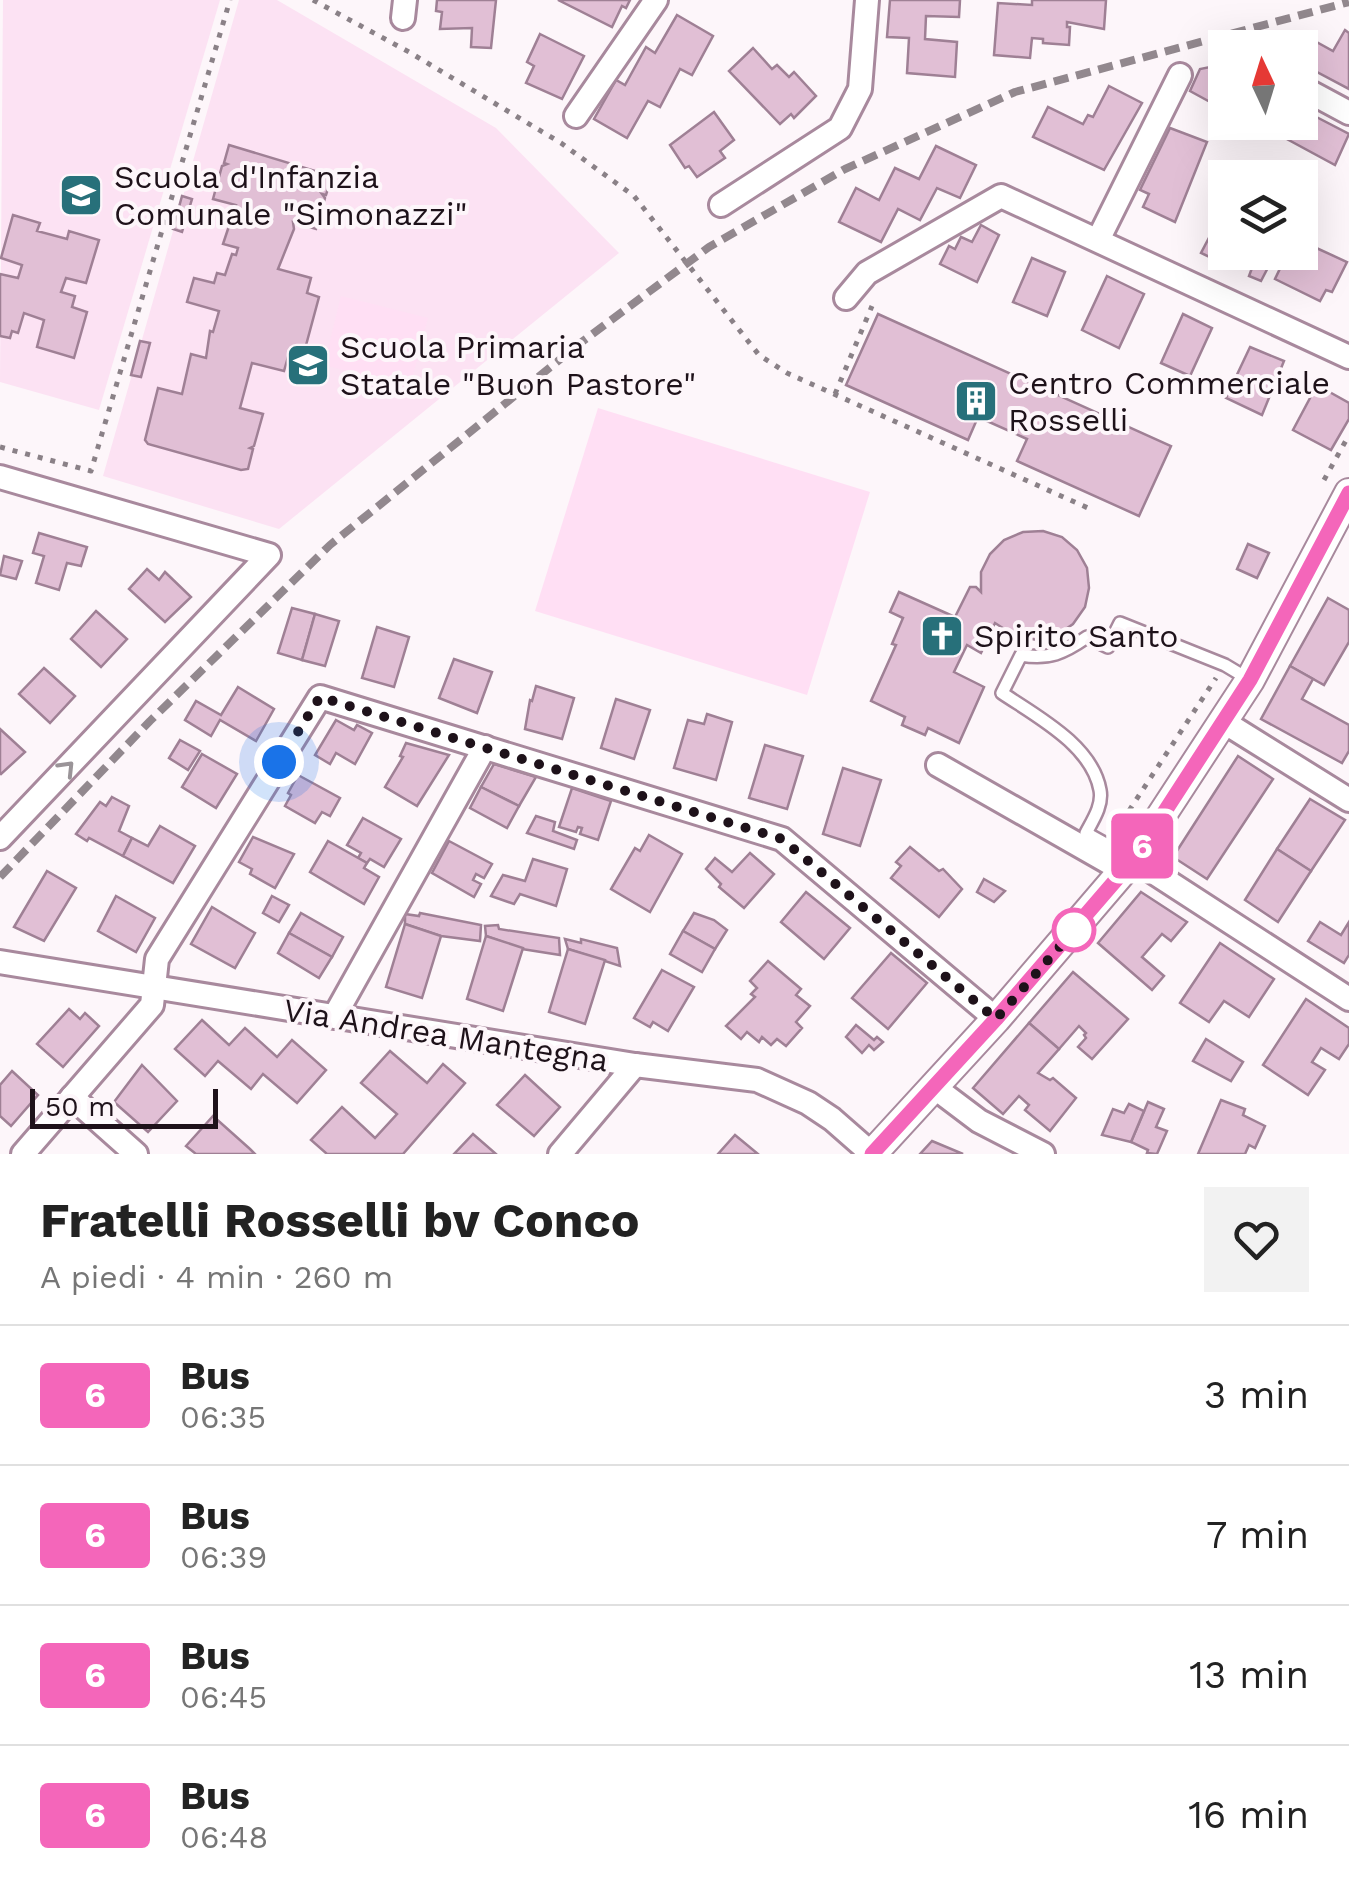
<!DOCTYPE html>
<html lang="it">
<meta charset="utf-8">
<style>
body{margin:0;font-family:"Work Sans",sans-serif;background:#f2f2f2;color:#222;height:100vh;display:flex;flex-direction:column;font-size:38px;white-space:nowrap}
*{box-sizing:border-box;margin:0}
p{font-size:32px;color:#767676}
.icon{flex:none;width:55px;height:55px;fill:none;stroke:currentColor;stroke-width:2;stroke-linecap:round;stroke-linejoin:round}
.map{position:relative;height:1154px;overflow:hidden}
.side{display:flex;flex-direction:column;background:#fff;flex:1}
.side>*{flex:none}
.badge{padding:0 20px;border-radius:8px;font-size:35px;line-height:65px}
.needle{width:65px;rotate:356deg}
.tools{position:absolute;left:1208px;top:30px;display:grid;gap:20px}
.tools a{display:grid;place-items:center;width:110px;height:110px;border-radius:0px;background:#fff;box-shadow:0 10px 40px #0002;font-size:50px}
.scale{position:absolute;left:30px;bottom:25px;width:188px;box-sizing:border-box;padding-left:10px;border:5px solid #1e121a;border-top:0;font-size:28px;line-height:35px;white-space:nowrap;color:#1e121a;-webkit-text-stroke:8px #fdf6fa;paint-order:stroke}
.you{position:absolute;width:50px;height:50px;margin:-25px;border:8px solid #fff;border-radius:50%;background:#1a73e8;box-shadow:0 0 0 15px #1a73e833}
.map>.badge{position:absolute;translate:-50% -50%;box-shadow:0 0 0 5px #fff}
.round{display:grid;place-items:center;flex:none;width:105px;height:105px;border-radius:0px;background:#f2f2f2}
.overview{display:flex;align-items:center;justify-content:space-between;height:170px;padding:0 40px}
h1{font-size:48px;font-weight:700;line-height:75px}
ul{padding:0;list-style:none}
li{display:flex;align-items:center;gap:30px;height:140px;padding:0 40px;border-top:2px solid #e0e0e0}
li div{flex:1}
li b{display:block;font-size:38px}
li em{font-style:normal}
li .badge{min-width:110px;font-weight:700;text-align:center}
.map>svg:first-child{display:block}
.built{fill:#fce2f3}
.green{fill:#ffdff4}
.building{fill:#e1bfd5;stroke:#9f8095;stroke-width:2.5}
.lines{fill:none;stroke-linecap:round;stroke-linejoin:round}
.service-casing{stroke:#a8899d;stroke-width:16}
.minor-casing{stroke:#a8899d;stroke-width:28}
.tertiary-casing{stroke:#a8899d;stroke-width:32}
.path{stroke:#8a8187;stroke-width:5;stroke-dasharray:5 8;stroke-linecap:butt}
.service{stroke:#fff;stroke-width:11}
.minor{stroke:#fff;stroke-width:22}
.tertiary{stroke:#fff;stroke-width:28}
.rail{stroke:#92888e;stroke-width:8;stroke-dasharray:15 8;stroke-linecap:butt}
.oneway{stroke:#9a9498}
.line-casing{stroke:#fff;stroke-width:22}
.line{stroke:#f466ba;stroke-width:15}
.walk{stroke:#1e121a;stroke-width:10;stroke-dasharray:0 18}
.stop-dot{fill:#fff;stroke:#f466ba;stroke-width:5}
.labels{text-anchor:middle;dominant-baseline:central;stroke-width:8;stroke-linejoin:round;paint-order:stroke}
.poi-label{font-size:32px;fill:#1e121a;stroke:#fdf6fa;text-anchor:start}
.street-label{font-size:32px;fill:#1e121a;stroke:#fdf6fa}
</style>
<div class="map">
<svg width="1349" height="1154" viewBox="0 0 1349 1154">
<rect width="100%" height="100%" fill="#fdf6fa"/>
<g class="built">
<path d="M3,0H220L99,410L0,382Z"/>
<path d="M239,0H277L496,128L619,253L279,529L103,476Z"/>
</g>
<g class="green">
<path d="M341,296L428,318L410,387L324,365Z"/>
<path d="M598,408L870,492L807,695L535,611Z"/>
</g>
<g class="building">
<path d="M437,0H496L491,48L471,47L472,28L440,29L442,12L436,11Z"/>
<path d="M558,0H630L626,8L622,6L612,27Z"/>
<path d="M890,0H960L959,17L926,16L925,39L957,42L955,77L907,73L909,38L887,37Z"/>
<path d="M1032,0H1106L1104,29L1067,22V27H1070L1069,45L1043,43V39L1032,38L1030,58L994,55L998,3L1032,5Z"/>
<path d="M677,15L713,36L692,75L680,69L660,107L648,101L627,138L594,119L616,80L625,85L646,47L655,53Z"/>
<path d="M1345,30L1349,33V89L1300,63L1311,39L1333,51Z"/>
<path d="M540,34L584,56L562,99L526,83L534,66L527,62Z"/>
<path d="M753,48L772,69L777,65L789,77L794,72L816,96L794,118L791,114L780,124L729,71Z"/>
<path d="M1225,64V104L1223,109L1190,91L1200,69Z"/>
<path d="M1109,86L1142,103L1104,170L1033,137L1048,107L1083,124L1088,115L1093,117Z"/>
<path d="M1301,109L1349,134L1335,165L1285,138L1293,122H1300Z"/>
<path d="M714,112L734,140L720,151L725,158L697,177L689,166L685,168L670,145Z"/>
<path d="M1170,128L1207,142L1175,222L1143,207L1149,194L1140,190Z"/>
<path d="M229,145L332,176L326,195L322,194L325,198L316,229L293,222L294,229L278,269L311,278L307,293L319,297L302,360L288,357L284,371L252,363L240,408L263,414L254,446L250,448L253,449L248,469L241,470L148,444L145,440L158,388L182,394L191,354L206,358L210,331L213,332L219,311L187,302L194,278L214,283L217,273L225,275L232,254L236,255L238,248L223,244L236,205L213,199L222,166L227,164L224,163Z"/>
<path d="M936,146L976,165L960,198L937,188L920,220L898,209L881,242L839,222L856,188L879,200L895,168L919,179Z"/>
<path d="M182,196L192,199L182,232L173,229Z"/>
<path d="M13,215L40,223L37,231L67,239L69,231L99,240L86,283L66,278L61,292L75,296L72,307L87,312L74,358L37,347L44,320L24,313L18,333L12,331L10,338L0,336V274L18,278L22,265L1,258Z"/>
<path d="M1221,215L1225,217V252H1276L1261,281L1249,276L1252,268L1218,251L1214,259L1201,253Z"/>
<path d="M981,225L999,235L977,282L940,264L949,246L955,249L961,237L972,242Z"/>
<path d="M1312,246L1347,262L1332,292L1326,290L1320,301L1275,279L1288,252L1300,251L1308,255Z"/>
<path d="M1032,258L1065,272L1047,316L1013,302Z"/>
<path d="M1107,276L1144,294L1119,348L1082,330Z"/>
<path d="M878,314L1171,446L1139,516L1017,461L1027,439L978,417L968,440L846,385Z"/>
<path d="M1183,314L1212,328L1190,376L1161,363Z"/>
<path d="M140,341L150,343L141,377L131,375Z"/>
<path d="M1250,347L1284,361L1262,415L1226,398Z"/>
<path d="M1317,385L1349,403V419L1331,450L1293,430Z"/>
<path d="M1043,531L1062,537L1077,550L1087,568L1089,588L1085,607L1073,624L1057,635L1038,640L1017,637L995,623L981,653L967,645L954,672L984,687L959,743L928,728L925,735L902,725L905,717L871,701L896,645L892,644L903,618L890,612L899,592L955,617L970,587H976L981,592V572L990,554L1004,540L1023,532Z"/>
<path d="M39,533L87,547L81,566L67,563L59,590L36,583L44,556L33,553Z"/>
<path d="M1248,544L1269,553L1257,578L1237,569Z"/>
<path d="M4,556L22,561L16,579L0,575Z"/>
<path d="M147,569L159,580L165,572L191,597L165,622L129,589Z"/>
<path d="M1328,598L1349,610V642L1324,685L1290,666Z"/>
<path d="M292,608L315,614L302,660L278,653Z"/>
<path d="M96,611L127,639L101,667L71,639Z"/>
<path d="M315,614L339,621L325,666L302,660Z"/>
<path d="M377,627L409,637L394,687L362,678Z"/>
<path d="M454,659L492,672L477,713L439,698Z"/>
<path d="M1290,666L1313,679L1302,699L1349,725V751L1342,763L1261,719Z"/>
<path d="M44,668L75,696L50,723L19,694Z"/>
<path d="M536,686L574,698L562,739L525,729L530,700L532,701Z"/>
<path d="M238,687L274,709L256,741L220,720L211,736L185,720L196,701L221,715Z"/>
<path d="M616,699L650,710L634,759L601,748Z"/>
<path d="M707,714L732,722L716,780L674,768L688,720L704,724Z"/>
<path d="M336,720L354,730L357,725L372,733L355,764L336,753L330,764L315,755Z"/>
<path d="M0,729L25,752L1,774L0,773Z"/>
<path d="M180,740L200,751L188,770L169,758Z"/>
<path d="M406,743L449,755L417,806L385,787L403,757L400,756Z"/>
<path d="M765,745L803,756L787,809L749,798Z"/>
<path d="M202,754L237,774L216,808L182,787Z"/>
<path d="M1238,756L1273,779L1207,879L1173,857Z"/>
<path d="M494,764L536,777L519,806L481,787Z"/>
<path d="M843,768L881,780L860,846L823,834Z"/>
<path d="M298,775L340,798L330,816L322,812L315,823L285,806L291,795L288,793Z"/>
<path d="M481,787L519,806L507,828L470,808Z"/>
<path d="M572,788L611,801L598,840L580,834L582,828L578,827L576,832L559,827Z"/>
<path d="M112,797L129,806L119,831L132,838L123,856L89,838L87,841L76,834L100,802L106,806Z"/>
<path d="M1310,799L1345,820L1311,871L1277,849Z"/>
<path d="M536,816L555,822L553,831L577,840L574,849L527,833Z"/>
<path d="M363,818L401,839L384,867L370,859L367,863L358,858L361,853L347,845Z"/>
<path d="M160,826L195,846L173,883L123,856L132,838L148,846Z"/>
<path d="M649,835L682,854L650,912L611,889L635,848L640,851Z"/>
<path d="M253,837L294,854L275,888L250,874L252,869L239,862Z"/>
<path d="M328,841L367,863L364,868L379,877L364,904L310,872Z"/>
<path d="M449,841L492,864L484,878L476,874L473,880L481,884L474,897L432,873Z"/>
<path d="M910,847L939,871L943,869L962,889L939,917L891,878L901,866L896,862Z"/>
<path d="M1277,849L1311,871L1278,922L1245,900Z"/>
<path d="M750,853L774,874L744,908L719,887L721,884L706,869L715,858L732,872Z"/>
<path d="M533,859L567,869L556,906L520,894L514,904L491,896L503,875L525,881Z"/>
<path d="M47,871L76,888L44,941L14,927Z"/>
<path d="M984,879L1005,891L994,902L977,892Z"/>
<path d="M806,892L850,928L824,959L781,922Z"/>
<path d="M1141,892L1187,922L1171,941L1162,934L1142,957L1164,976L1152,990L1098,943Z"/>
<path d="M116,896L155,918L136,952L98,931Z"/>
<path d="M272,896L289,905L279,922L263,913Z"/>
<path d="M212,907L255,933L235,968L191,944Z"/>
<path d="M301,913L343,937L332,957L289,933Z"/>
<path d="M420,913L481,925L480,941L441,936L405,924V914L419,916Z"/>
<path d="M694,913L714,920L727,930L715,949L683,931Z"/>
<path d="M1320,922L1341,935L1349,922V955L1344,963L1308,941Z"/>
<path d="M405,924L441,936L422,998L386,987Z"/>
<path d="M498,925L499,929L559,938L560,955L522,949L486,936L485,926Z"/>
<path d="M683,931L715,949L702,972L670,954Z"/>
<path d="M289,933L332,957L319,978L278,953Z"/>
<path d="M486,936L523,948L503,1011L467,999Z"/>
<path d="M565,939L581,943V939L617,948L620,966L568,949Z"/>
<path d="M1220,943L1274,979L1249,1017L1224,1001L1209,1022L1180,1003Z"/>
<path d="M568,949L605,960L585,1024L549,1012Z"/>
<path d="M891,953L927,983L888,1029L852,998Z"/>
<path d="M768,961L801,989L796,995L810,1006L796,1022L802,1028L786,1046L777,1039L771,1045L762,1037L759,1042L747,1032L741,1039L726,1026L755,997L751,994L757,988L750,981Z"/>
<path d="M662,970L694,987L668,1031L653,1022L650,1027L634,1018Z"/>
<path d="M1073,972L1128,1019L1092,1059L1078,1047L1086,1038L1084,1035L1086,1033L1079,1026L1059,1049L1029,1023Z"/>
<path d="M1306,999L1349,1028V1044L1339,1059L1321,1048L1312,1062L1325,1070L1308,1095L1263,1065Z"/>
<path d="M69,1009L80,1019L85,1013L99,1026L63,1067L37,1044Z"/>
<path d="M202,1020L229,1045L245,1028L277,1057L292,1040L326,1070L297,1103L263,1074L251,1089L218,1061L205,1076L175,1049Z"/>
<path d="M1029,1023L1059,1049L1038,1073L1050,1080L1053,1078L1076,1098L1050,1131L1025,1110L1029,1105L1019,1096L1003,1114L973,1088Z"/>
<path d="M856,1025L874,1040L877,1037L883,1042L874,1050L869,1045L862,1053L846,1037Z"/>
<path d="M1206,1039L1243,1062L1231,1081L1193,1061Z"/>
<path d="M390,1051L427,1083L443,1064L465,1083L403,1154H327L311,1140L342,1107L375,1138L397,1114L361,1083Z"/>
<path d="M142,1065L177,1101L148,1132L114,1102Z"/>
<path d="M12,1071L38,1095L11,1126L0,1116V1085Z"/>
<path d="M525,1075L560,1107L534,1136L497,1105Z"/>
<path d="M1221,1100L1245,1109L1243,1115L1265,1126L1255,1148L1249,1145L1245,1154H1198Z"/>
<path d="M1148,1102L1164,1109L1156,1127L1167,1131L1157,1154L1147,1153L1148,1150L1131,1142Z"/>
<path d="M1129,1104L1144,1111L1131,1142L1102,1135L1113,1109L1124,1113Z"/>
<path d="M213,1116L250,1149L255,1154H196L186,1146Z"/>
<path d="M473,1134L496,1154H454Z"/>
<path d="M735,1135L758,1154H718Z"/>
<path d="M932,1141L963,1154H920Z"/>
</g>
<g class="lines">
<g class="service-casing">
<path id="service" d="M1133,859L1086,833C1093,820 1103,805 1100,790C1092,745 1036,716 1002,693L1021,655C1049,660 1064,653 1087,637L1108,647L1120,623L1225,665L1250,680"/>
</g>
<g class="minor-casing">
<g id="minor">
<path d="M403,18L405,0"/>
<path d="M1310,92L1349,113"/>
<path d="M576,116L656,0"/>
<path d="M721,205L840,128L860,89L867,0"/>
<path d="M1098,240L1180,75"/>
<path d="M846,298L867,273L1001,196L1349,357"/>
<path d="M0,477L269,555L0,838"/>
<path d="M1224,722L1349,800"/>
<path d="M938,765L1124,871"/>
<path d="M1133,859L1349,999"/>
<path d="M0,962L635,1065L757,1080L808,1103L832,1119L872,1154"/>
<path d="M334,1017L485,747"/>
<path d="M934,1087L979,1121L1043,1154"/>
<path d="M72,1097L136,1154"/>
<path d="M23,1154L152,1005L157,959L320,697L782,839L996,1019"/>
<path d="M560,1154L635,1065"/>
</g>
</g>
<g class="tertiary-casing">
<path id="tertiary" d="M872,1154L996,1019L1133,859L1250,680L1349,493"/>
</g>
<g class="path">
<path d="M313,0L409,52L561,143L634,196L759,355L787,373L1088,508"/>
<path d="M835,394L872,306"/>
<path d="M0,447L91,471L230,0"/>
<path d="M1324,480L1349,435"/>
<path d="M1115,832L1216,678"/>
</g>
<use href="#service" class="service"/>
<use href="#minor" class="minor"/>
<use href="#tertiary" class="tertiary"/>
<path class="rail" d="M0,877L150,721L330,545L579,344L709,247L845,169L1015,92L1349,2"/>
</g>
<defs><path id="oneway-chevron" d="M-2-3.5L2.5 0L-2 3.5" fill="none" stroke-width="1.6" stroke-linecap="round" stroke-linejoin="round" transform="scale(2.5)"/></defs>
<use class="oneway" href="#oneway-chevron" transform="translate(67 768) rotate(-46)"/>
<g class="lines">
<g class="line-casing">
<path id="line" d="M872,1154L996,1019L1134,859L1250,680L1349,493"/>
</g>
<use href="#line" class="line"/>
<path class="walk" d="M279,762L320,697L782,839L996,1019L1078,926L1074,930"/>
</g>
<defs>
<g id="school-square" transform="scale(2.25)"><rect x="-9" y="-9" width="18" height="18" rx="4" fill="#27707a" stroke="#fdf6fa"/><path d="M0-5L7-2L0 1L-7-2ZM-4 1L0 2.5L4 1V4Q0 6-4 4Z" fill="#fff"/></g>
<g id="building-square" transform="scale(2.25)"><rect x="-9" y="-9" width="18" height="18" rx="4" fill="#27707a" stroke="#fdf6fa"/><path d="M-4-6H4V6H1V3H-1V6H-4ZM-2.5-4.3h1.7v1.8h-1.7ZM.8-4.3h1.7v1.8H.8ZM-2.5-1h1.7V.8h-1.7ZM.8-1h1.7V.8H.8Z" fill="#fff"/></g>
<g id="church-square" transform="scale(2.25)"><rect x="-9" y="-9" width="18" height="18" rx="4" fill="#27707a" stroke="#fdf6fa"/><path d="M-1.2-6h2.4v3.5h3.3v2.4h-3.3V6h-2.4V-.1h-3.3v-2.4h3.3Z" fill="#fff"/></g>
</defs>
<g fill-rule="evenodd">
<use href="#school-square" x="81" y="195"/>
<use href="#school-square" x="308" y="365"/>
<use href="#building-square" x="976" y="401"/>
<use href="#church-square" x="942" y="636"/>
</g>
<circle class="stop-dot" cx="1074" cy="930" r="20"/>
<g class="labels">
<g class="poi-label">
<text x="114" y="177">Scuola d'Infanzia<tspan x="114" dy="37">Comunale "Simonazzi"</tspan></text>
<text x="340" y="347">Scuola Primaria<tspan x="340" dy="37">Statale "Buon Pastore"</tspan></text>
<text x="1008" y="383">Centro Commerciale<tspan x="1008" dy="37">Rosselli</tspan></text>
<text x="974" y="636">Spirito Santo</text>
</g>
<g class="street-label">
<text transform="translate(446 1035) rotate(9)">Via Andrea Mantegna</text>
</g>
</g>
</svg>
<div class="tools">
<a><svg class="needle" viewBox="-14 -14 28 28"><path d="M0-13l5 13h-10z" fill="#e53935"/><path d="M0 13l5-13h-10z" fill="#767676"/></svg></a>
<a><svg class="icon" aria-label="layers" viewBox="0 0 24 24"><path d="M12 4l9 5-9 5-9-5zM3 14l9 5 9-5"/></svg></a>
</div>
<div class="scale">50 m</div>
<div class="you" style="left:279px;top:762px"></div>
<b class="badge" style="left:1142px;top:846px;background:#f466ba;color:#fff">6</b>
</div>
<section class="side">
<div class="overview"><div><h1>Fratelli Rosselli bv Conco</h1><p>A piedi · 4 min · 260 m</p></div><a class="round"><svg class="icon" aria-label="heart" viewBox="0 0 24 24"><path d="M12 20l-8-8c-3-5 5-10 8-4 3-6 11-1 8 4z"/></svg></a></div>
<ul>
<li><span class="badge" style="background:#f466ba;color:#fff">6</span><div><b>Bus</b><p>06:35</p></div><em>3 min</em></li>
<li><span class="badge" style="background:#f466ba;color:#fff">6</span><div><b>Bus</b><p>06:39</p></div><em>7 min</em></li>
<li><span class="badge" style="background:#f466ba;color:#fff">6</span><div><b>Bus</b><p>06:45</p></div><em>13 min</em></li>
<li><span class="badge" style="background:#f466ba;color:#fff">6</span><div><b>Bus</b><p>06:48</p></div><em>16 min</em></li>
</ul>
</section>
